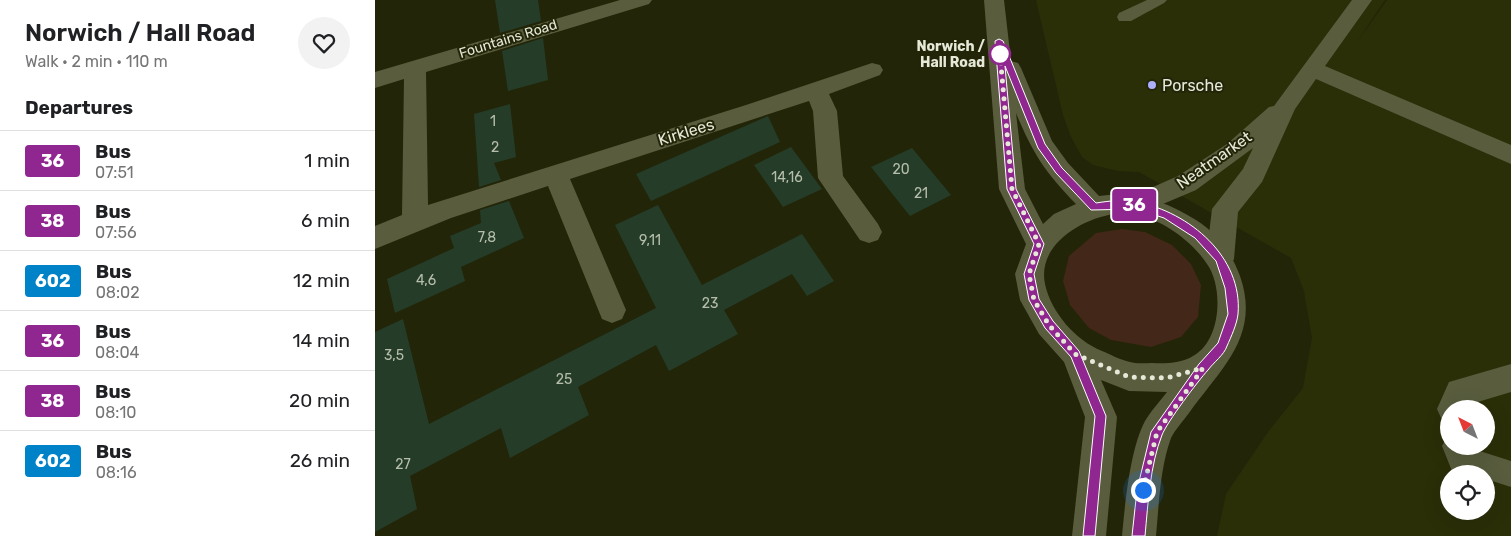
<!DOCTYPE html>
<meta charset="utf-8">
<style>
body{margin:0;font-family:Rubik,sans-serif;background:#f2f2f2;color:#202124;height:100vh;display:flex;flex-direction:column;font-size:19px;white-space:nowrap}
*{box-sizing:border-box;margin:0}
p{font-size:16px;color:#757577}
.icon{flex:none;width:28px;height:28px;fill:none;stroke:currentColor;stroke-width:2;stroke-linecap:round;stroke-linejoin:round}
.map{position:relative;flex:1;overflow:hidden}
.panel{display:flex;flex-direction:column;background:#fff;width:375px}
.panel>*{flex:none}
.badge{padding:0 10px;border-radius:4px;font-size:18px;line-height:32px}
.needle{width:32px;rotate:318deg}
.tools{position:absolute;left:1065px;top:400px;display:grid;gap:10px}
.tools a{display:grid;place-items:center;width:55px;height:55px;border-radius:50%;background:#fff;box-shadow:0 5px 20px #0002;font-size:25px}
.you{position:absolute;width:25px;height:25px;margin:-12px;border:4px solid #fff;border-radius:50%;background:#1a73e8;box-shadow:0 0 0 8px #1a73e833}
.map>.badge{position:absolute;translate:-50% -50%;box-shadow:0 0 0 2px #fff}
h2{padding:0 25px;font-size:19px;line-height:45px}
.round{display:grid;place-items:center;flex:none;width:52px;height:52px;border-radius:26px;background:#f2f2f2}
.overview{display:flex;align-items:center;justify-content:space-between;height:85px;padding:0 25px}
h1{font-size:24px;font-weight:600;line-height:38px}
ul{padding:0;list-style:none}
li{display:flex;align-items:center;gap:15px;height:60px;padding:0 25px;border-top:1px solid #e0e0e0}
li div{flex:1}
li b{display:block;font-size:19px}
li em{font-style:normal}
li .badge{min-width:55px;font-weight:700;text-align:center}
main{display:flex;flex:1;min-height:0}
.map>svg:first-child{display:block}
.built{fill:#2b2f08;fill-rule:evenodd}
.green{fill:#432718}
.building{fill:#253d28}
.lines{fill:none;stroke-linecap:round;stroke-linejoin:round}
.service{fill:#595d3e;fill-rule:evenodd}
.minor{fill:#595d3e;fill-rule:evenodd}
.tertiary{fill:#595d3e;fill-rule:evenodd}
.line{fill:#90268f;stroke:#fff}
.walk{stroke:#e6e9d7;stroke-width:5;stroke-dasharray:0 9}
.stop-dot{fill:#fff;stroke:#90268f;stroke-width:2.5}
.poi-dot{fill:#acaffb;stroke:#222507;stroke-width:2}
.labels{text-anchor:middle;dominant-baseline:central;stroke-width:4;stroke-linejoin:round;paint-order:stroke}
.far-street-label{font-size:14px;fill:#e6e9d7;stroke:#222507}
.far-stop-label{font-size:14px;font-weight:bold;fill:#e6e9d7;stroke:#222507;text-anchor:end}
.number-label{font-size:14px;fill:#b6beab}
.poi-label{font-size:16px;fill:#e6e9d7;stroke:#222507;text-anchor:start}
.street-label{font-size:16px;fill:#e6e9d7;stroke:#222507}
</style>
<main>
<section class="panel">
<div class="overview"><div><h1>Norwich / Hall Road</h1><p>Walk · 2 min · 110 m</p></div><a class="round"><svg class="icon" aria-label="heart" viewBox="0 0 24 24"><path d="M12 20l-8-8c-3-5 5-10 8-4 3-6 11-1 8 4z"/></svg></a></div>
<h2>Departures</h2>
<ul>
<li><span class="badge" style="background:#90268f;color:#fff">36</span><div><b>Bus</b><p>07:51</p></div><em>1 min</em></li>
<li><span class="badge" style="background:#90268f;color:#fff">38</span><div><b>Bus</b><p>07:56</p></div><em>6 min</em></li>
<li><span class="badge" style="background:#0082c8;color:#fff">602</span><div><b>Bus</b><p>08:02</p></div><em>12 min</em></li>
<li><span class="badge" style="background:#90268f;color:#fff">36</span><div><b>Bus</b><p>08:04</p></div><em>14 min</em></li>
<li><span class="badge" style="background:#90268f;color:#fff">38</span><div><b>Bus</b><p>08:10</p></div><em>20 min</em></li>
<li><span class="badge" style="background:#0082c8;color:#fff">602</span><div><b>Bus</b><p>08:16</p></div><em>26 min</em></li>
</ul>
</section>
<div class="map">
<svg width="1136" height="536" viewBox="0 0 1136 536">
<rect width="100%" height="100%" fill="#222507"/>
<path class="built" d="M661,0H1010L980,45L1012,0H1136V536H842L851,494L893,432L928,388L937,338L929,291L916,258L764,172L743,171L718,165L707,157L696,137L688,115ZM1074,409H1111V446H1074ZM1074,474H1111V511H1074Z"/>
<path class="green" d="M747,229L770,232L797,245L816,264L826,285L823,317L806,337L776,347L736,340L714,328L695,305L688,281L694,256L721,233Z"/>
<g class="building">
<path d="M120,0H163L166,21L125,33Z"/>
<path d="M168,38L173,80L133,91L127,51Z"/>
<path d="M135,104L141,157L119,163L126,180L104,187L99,114Z"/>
<path d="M393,116L405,142L276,201L261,174Z"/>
<path d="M416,147L447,189L408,207L379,165Z"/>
<path d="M537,148L576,195L535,216L496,167Z"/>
<path d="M134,201L149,238L86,267L90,281L20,313L12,279L79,248L75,236L106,223L105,210Z"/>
<path d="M283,205L327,285L427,234L459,281L432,296L417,274L349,310L363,334L294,371L281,345L203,387L214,415L135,458L126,428L35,476L42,509L0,532V332L28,319L54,424L281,308L240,225Z"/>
</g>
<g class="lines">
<g class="service">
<path d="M772,0H792L789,3L756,21H744L742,17L744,13Z"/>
<path d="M1089,446L1136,461V487L1111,479V474H1095L1080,468L1076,459L1080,450Z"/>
</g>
<g class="minor">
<path d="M245,0H277L274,4L51,72L53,205L371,105L497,63L505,65L508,70L505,75L454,94L462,111L468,176L503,224L507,232L503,240L494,243L485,240L443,178L438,111L434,101L195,179L251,310L247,319L237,323L227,319L173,186L76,218L0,249V226L27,215L29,79L0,88V72Z"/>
<path d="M977,0H997L950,66L1136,145V164L941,79L920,109L887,182L863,212L859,259L855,267L845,270L835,267L831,259L837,209L868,169L878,148L821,190L762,215L753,212L749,205L753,198L803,176L852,144L894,107L899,106Z"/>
<path d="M1136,364V392L1096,404L1094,409H1074V422L1067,420L1062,409L1074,382Z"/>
<path d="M1074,434V446H1100L1105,459L1101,471L1093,474L1077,471L1067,446Z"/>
</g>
<path class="tertiary" d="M609,0H629L636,61L643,63L646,68L677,141L693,163L724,196C760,191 791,201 821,220C843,234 856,252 865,276C886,336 846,368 814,413C808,421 800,430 796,438C785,468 784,504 781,536H747C750,504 755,449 770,421C776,411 785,401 792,392L754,391L726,380L742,417L731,536H697L710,417L689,362L664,334L645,300L640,274L651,244L624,189ZM641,113C658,154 670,172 701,204L679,214L668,224L650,189ZM739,214C746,215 755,214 762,215C788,220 818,242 832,264C849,288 846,341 818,356C807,363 790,364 777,363C770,363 761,364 755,362C745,360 735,354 727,351C700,340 676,312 670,284C662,245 706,219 739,214Z"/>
</g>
<path class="line" d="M624,39L628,41L670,144L687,168L721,203C734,201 749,199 762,202C814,212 868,257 863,314C862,324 856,337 852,346C849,355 839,362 833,370C823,381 792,422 787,435C775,465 773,504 770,536H757L762,490L776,432L824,364L843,343L853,314L850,288L841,261L820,238L789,218L762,209L716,210L681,173L663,148L630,66L641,189L669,244L659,274L664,299L678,321L704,351L731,416L720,536H708L720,416L696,357L670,328L654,300L649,274L659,244L632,189L620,41Z"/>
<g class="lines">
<path class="walk" d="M625,54L637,189L664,244L654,274L659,300L674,325L700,354L754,377L791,378L828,368L782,432L768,490"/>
</g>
<circle class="stop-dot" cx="625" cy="54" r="10"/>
<circle class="poi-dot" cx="777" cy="85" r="5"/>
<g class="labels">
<g class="far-street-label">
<text transform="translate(133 39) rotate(-17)">Fountains Road</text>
</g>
<g class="far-stop-label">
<text x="610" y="46">Norwich /<tspan x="610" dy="16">Hall Road</tspan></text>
</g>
<g class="number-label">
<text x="118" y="121">1</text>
<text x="120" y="147">2</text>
<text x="526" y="169">20</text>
<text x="412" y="177">14,16</text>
<text x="546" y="193">21</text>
<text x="112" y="237">7,8</text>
<text x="275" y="240">9,11</text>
<text x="51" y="280">4,6</text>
<text x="335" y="303">23</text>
<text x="19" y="355">3,5</text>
<text x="189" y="379">25</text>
<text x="28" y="464">27</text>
</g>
<g class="poi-label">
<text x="787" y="85">Porsche</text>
</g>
<g class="street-label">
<text transform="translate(311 132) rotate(-17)">Kirklees</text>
<text transform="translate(839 160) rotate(-35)">Neatmarket</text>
</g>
</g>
</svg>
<div class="tools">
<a><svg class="needle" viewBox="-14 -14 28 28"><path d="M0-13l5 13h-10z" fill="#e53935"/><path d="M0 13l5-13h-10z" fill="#757577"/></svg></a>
<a><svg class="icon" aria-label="locate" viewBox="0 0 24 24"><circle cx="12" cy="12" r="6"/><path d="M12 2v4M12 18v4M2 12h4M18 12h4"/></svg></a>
</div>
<div class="you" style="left:768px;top:490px"></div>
<b class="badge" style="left:759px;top:205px;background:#90268f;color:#fff">36</b>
</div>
</main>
